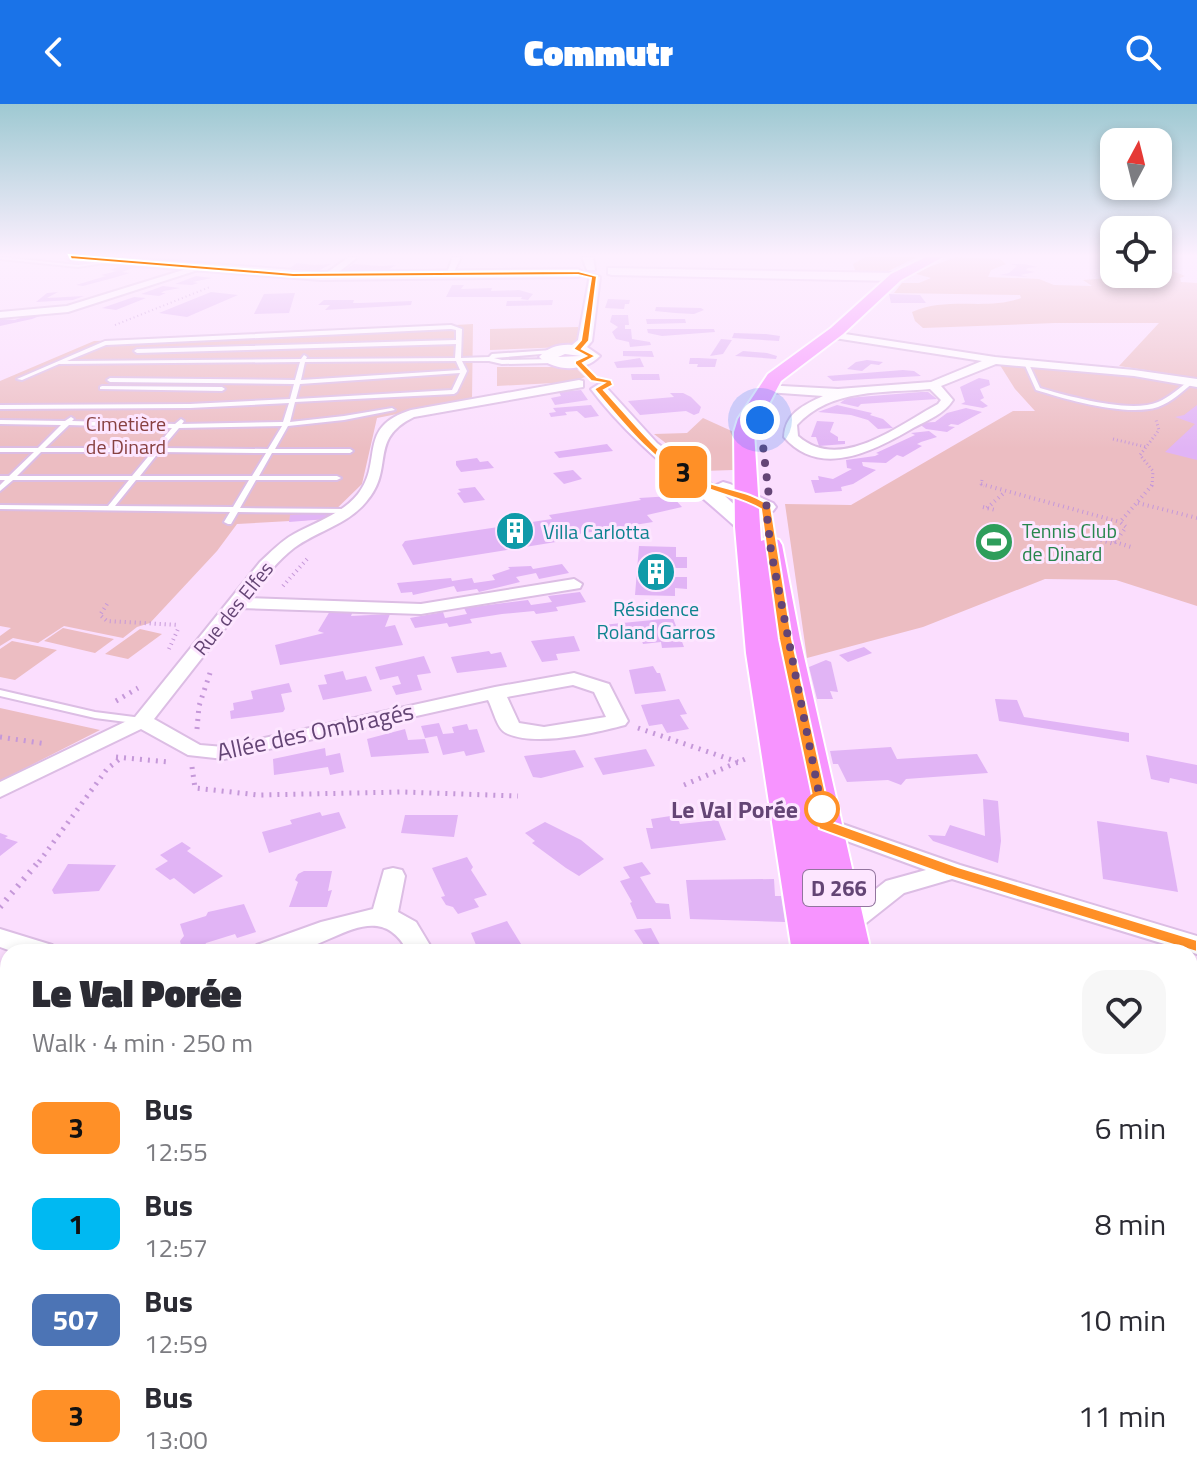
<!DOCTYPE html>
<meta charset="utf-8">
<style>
body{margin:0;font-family:"Titillium Web",sans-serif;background:#f7f7f7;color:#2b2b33;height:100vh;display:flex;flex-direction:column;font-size:30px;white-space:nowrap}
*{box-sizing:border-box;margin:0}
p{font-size:26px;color:#7c7c81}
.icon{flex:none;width:44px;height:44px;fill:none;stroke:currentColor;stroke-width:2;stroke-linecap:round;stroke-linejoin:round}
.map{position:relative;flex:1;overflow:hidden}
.side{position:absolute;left:0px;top:840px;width:1198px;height:536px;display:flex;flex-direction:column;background:#fff;border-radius:24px 24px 0 0;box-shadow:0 4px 12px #0003}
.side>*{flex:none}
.badge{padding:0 16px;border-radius:12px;font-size:28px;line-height:52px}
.needle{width:52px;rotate:7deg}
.buttons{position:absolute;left:1100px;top:24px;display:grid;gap:16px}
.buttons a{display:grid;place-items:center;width:72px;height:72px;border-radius:16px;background:#fff;box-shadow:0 4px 12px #0003;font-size:40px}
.you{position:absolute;width:40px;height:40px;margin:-20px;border:6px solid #fff;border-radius:50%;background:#1a73e8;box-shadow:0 0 0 12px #1a73e833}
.map>.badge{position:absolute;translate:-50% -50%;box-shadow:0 0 0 4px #fff}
.round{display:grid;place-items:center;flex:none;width:84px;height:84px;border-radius:24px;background:#f7f7f7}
.headline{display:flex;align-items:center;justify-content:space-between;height:136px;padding:0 32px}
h1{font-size:38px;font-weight:800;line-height:60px}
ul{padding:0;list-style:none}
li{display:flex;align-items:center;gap:24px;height:96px;padding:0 32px}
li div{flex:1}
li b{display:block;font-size:30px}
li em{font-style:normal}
li .badge{min-width:88px;font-weight:700;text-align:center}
header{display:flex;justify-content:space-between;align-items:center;height:104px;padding:0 32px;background:#1a73e8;color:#fff;font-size:36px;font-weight:800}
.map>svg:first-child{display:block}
.green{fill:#ecbdc2}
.building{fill:#e1b4f5}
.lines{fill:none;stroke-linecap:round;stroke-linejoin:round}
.service-casing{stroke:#dcbde4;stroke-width:4}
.minor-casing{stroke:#dcbde4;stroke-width:4}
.tertiary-casing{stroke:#dcbde4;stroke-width:4}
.secondary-casing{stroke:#debaea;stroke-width:4}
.primary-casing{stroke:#fff;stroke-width:4}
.path-far5{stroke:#c598d9;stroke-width:2;stroke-dasharray:1 3;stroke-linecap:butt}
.path-far4{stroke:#c598d9;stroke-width:3;stroke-dasharray:1 3;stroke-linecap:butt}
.path-far3{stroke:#c598d9;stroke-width:4;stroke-dasharray:1 4;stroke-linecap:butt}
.path-far2{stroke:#c598d9;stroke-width:5;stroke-dasharray:2 6;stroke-linecap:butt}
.path-far1{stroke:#c598d9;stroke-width:6;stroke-dasharray:2 7;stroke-linecap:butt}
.path{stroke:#c598d9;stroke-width:8;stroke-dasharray:3 9;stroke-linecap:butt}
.service{fill:#fff;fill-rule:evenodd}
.minor{fill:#fff;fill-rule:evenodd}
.tertiary{fill:#fff;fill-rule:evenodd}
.secondary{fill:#fff;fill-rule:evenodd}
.primary{fill:#f794ff;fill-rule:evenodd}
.line{fill:#ff9027;stroke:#fff;stroke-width:2}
.walk{stroke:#644575;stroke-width:8;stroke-dasharray:0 14.4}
.stop-dot{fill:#fff;stroke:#ff9027;stroke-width:4}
.labels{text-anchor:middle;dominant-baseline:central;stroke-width:6;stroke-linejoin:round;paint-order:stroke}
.far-park-label{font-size:20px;fill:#884141;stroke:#fde6ff}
.far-leisure-label{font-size:20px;fill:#27864d;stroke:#fde6ff;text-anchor:start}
.far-culture-label{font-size:20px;fill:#0d838f;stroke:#fde6ff;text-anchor:start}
.far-street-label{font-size:20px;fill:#644575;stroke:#fde6ff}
.shield{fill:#fde6ff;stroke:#92759e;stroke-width:2}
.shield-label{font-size:22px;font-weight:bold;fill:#644575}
.street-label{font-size:24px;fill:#644575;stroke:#fde6ff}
.stop-label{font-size:24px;font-weight:bold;fill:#644575;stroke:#fde6ff;text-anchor:end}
</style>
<header><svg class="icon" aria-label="back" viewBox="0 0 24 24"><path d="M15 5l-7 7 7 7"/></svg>Commutr<svg class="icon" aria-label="search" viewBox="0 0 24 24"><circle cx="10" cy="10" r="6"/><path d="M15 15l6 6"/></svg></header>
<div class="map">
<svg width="1197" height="1376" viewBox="0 0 1197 1376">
<rect width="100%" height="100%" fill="#fbdefe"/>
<g class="green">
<path d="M865,153H917L884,169H856L853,160Z"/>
<path d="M956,153L1000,155L1006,160L991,166L988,173L1039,175L1054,181L1092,182L1083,176L1158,170V153H1163L1172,167L1185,172L1180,174L1181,178L1197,179V274L1119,262L1159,219H1055L923,224L915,217L912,208C949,192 987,207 1021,194L1020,191L894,189L902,179H919L931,174L913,169Z"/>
<path d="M473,220L472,295L377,314L362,380L326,415L237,420L217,447L150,519L137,523L123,534L64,522L38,539L13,534L0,542V532L11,524L0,522V277L94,237L281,231Z"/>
<path d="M578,223L580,230L577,240L566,243L490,246V225Z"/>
<path d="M998,258L1136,272L1197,283V502L1116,476L1045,475L923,523L807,554L785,400L851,401L1013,307H1035L1015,285Z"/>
<path d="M497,263H575L585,273L572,278L497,282Z"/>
<path d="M703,314L736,329L733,366L702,367L654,330L687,329Z"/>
<path d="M63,524L114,535L95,549L44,537Z"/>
<path d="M140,525L162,530L128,555L105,550Z"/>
<path d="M12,537L57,546L15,576L0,573V545Z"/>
<path d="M0,604L100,626L0,677Z"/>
</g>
<g class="building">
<path d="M297,159L314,161L331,160L320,166L290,164Z"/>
<path d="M354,160L381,162L396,161L388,166H343Z"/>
<path d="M1010,160H1024L1038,163L1028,164L1026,166L1035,168L1020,171L1028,173L999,171L1009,169L1017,162Z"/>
<path d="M123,161L133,164L122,168L130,169L113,174L83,182L76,181L106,172L101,171L117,167L110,166Z"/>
<path d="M196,172L212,174L197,177L193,178L198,179L192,181L175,180Z"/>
<path d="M452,181H464L461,185L492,184L491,187L519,186L533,190L528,196L521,195L522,193H446Z"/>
<path d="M163,182L180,184L164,187L161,189H166L159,192L141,190Z"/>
<path d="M58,188L47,194L84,192L73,196L36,198L47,189Z"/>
<path d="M211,188L238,191L187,213L159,209Z"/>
<path d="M295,189L289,209L254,210L264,190Z"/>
<path d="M889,190L920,191L926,199H891Z"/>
<path d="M134,193L146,194L116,206L102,204Z"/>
<path d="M608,195L630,196L629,200H625L624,205L605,204Z"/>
<path d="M324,196H354L353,199H360L412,197L411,201L325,206L330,201H318Z"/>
<path d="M553,196L552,201L506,202L507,197Z"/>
<path d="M656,203L701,204L704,206L694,210L675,209L655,207Z"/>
<path d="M45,210L32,215L0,222V215L19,216H15L28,211Z"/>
<path d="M612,211H628L629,221H625V225H631L632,235L650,238L651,241L630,243L629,238L616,235L612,228L618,223L610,218Z"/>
<path d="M646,215H685L686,219L647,220Z"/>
<path d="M647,225H714L715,228L662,232L648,229Z"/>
<path d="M734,229L766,230L780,232L779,237L732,234Z"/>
<path d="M721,235L732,236L723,250L710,252Z"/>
<path d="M623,247H652L654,253L623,252Z"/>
<path d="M743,247L767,249L777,252L776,255L735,252Z"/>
<path d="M640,254L644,263L617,264L614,258Z"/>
<path d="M690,254H699L717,255L715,263H697L698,260H689Z"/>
<path d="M867,256L883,258L879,261L871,260L862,267L847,265L856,258Z"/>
<path d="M903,266L914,267L921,272L833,277L827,272Z"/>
<path d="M631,270H659L660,276H632Z"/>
<path d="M979,274L989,276L990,281L980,285L984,294L980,296L988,302L983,304L961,300L965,298L960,283Z"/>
<path d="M581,286L588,296L555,301L551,294L561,292L559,288Z"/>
<path d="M921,288H928L937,295L861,300L858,303L840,299L847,294Z"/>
<path d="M670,289H683L691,293L701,303L699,309L694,311L686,307L640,311L628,297L674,293Z"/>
<path d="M591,301L599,312L585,314L577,307L565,308L567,311L551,313L549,309L556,308L553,304Z"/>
<path d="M837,301L872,309L870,311L883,315L893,324L878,325L868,316L851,311L818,308Z"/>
<path d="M1197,301V356L1165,348L1195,320L1175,313L1184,311Z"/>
<path d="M966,304L982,308L958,321L951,320L948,322L955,323L947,328L926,325L918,319L935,318L947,309Z"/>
<path d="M817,317L834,318L830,328L838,333V337H845V340L819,342L816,333H811Z"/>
<path d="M929,327L937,333L921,338L917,340L922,342L903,353L897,351L886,359L862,358L863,362L876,366L853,380L841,383L842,387L815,389L811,376H819L818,372L833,375L852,365L847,364L846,356L875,352L879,350L876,349L915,331L911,329Z"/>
<path d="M607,340L613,347L559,354L554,348Z"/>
<path d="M477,354L480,358L488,357L494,364L461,368L456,361V357Z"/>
<path d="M573,366L582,375L564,380L553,369Z"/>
<path d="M475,383L485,396L464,399L457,389L461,388L458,385Z"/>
<path d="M672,392L682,403L647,411L653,418L566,432L561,425L555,429L562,437L413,461L402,441L405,437L552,415L549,411L641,396L639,394Z"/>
<path d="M327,408L326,415L289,418L290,411Z"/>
<path d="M639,442L676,443V453H687V464H675V473H687V485L675,484V492L635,491Z"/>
<path d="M562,460L569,469L539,475L536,469L516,473L520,478L479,488L477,485L457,488L454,482L413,491L412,488L401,489L397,479L451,474L452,477L472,474L474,479L495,476L492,471L510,465L508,463L531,462L533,465Z"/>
<path d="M580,488L586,498L556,503L558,507L536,510L534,507L502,510L470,515L472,519L449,523L447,519L415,524L410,514L443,508L445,514L467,510L464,504L528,496L531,501L552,498L548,492Z"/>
<path d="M330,507H353L351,512L390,510L385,523L395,521L403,541L280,561L275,541L324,529L318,527Z"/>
<path d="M673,514L684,543L662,544L661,538L643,540L640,531L605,532L602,521Z"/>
<path d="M574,532L580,547L556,550L558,556L542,558L531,537Z"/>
<path d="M864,543L872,549L848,558L839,551Z"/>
<path d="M489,547L491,550L501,548L507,563L457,569L451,553Z"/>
<path d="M424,552L431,569L417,571L422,586L396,591L392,582L401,580L398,572L380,576L375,563Z"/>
<path d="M826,556L831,558L838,588L830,587L833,595H817L809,563Z"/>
<path d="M653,562L657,569H660L666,587L635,590L629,566Z"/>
<path d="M343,567L346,576L366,572L372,587L323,596L318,581L327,580L324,571Z"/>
<path d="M289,579L292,588L281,590L285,605L283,608L231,615L230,607L234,606L233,599L253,595L251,587Z"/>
<path d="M679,595L687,610L680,611L689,625L667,629L662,620L649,622L641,601Z"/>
<path d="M995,595L1017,596L1024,613L1129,629V638L999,617Z"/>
<path d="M439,619L443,630L454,629L452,623L467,620L469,626L477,625L485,648L466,652L464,647L443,651L437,632L425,634L421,622Z"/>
<path d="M405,625L408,636L425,635L429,649L371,653L367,635Z"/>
<path d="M891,643L897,655L977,650L988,669L906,675L901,681L888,676L847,678L838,660H833L830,647Z"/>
<path d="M325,644L326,652L340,649L344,668L330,671L328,663L274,671L273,655Z"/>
<path d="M646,645L655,662L603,671L594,654Z"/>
<path d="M575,646L584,663L541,674L533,673L524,652Z"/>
<path d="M1146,651L1197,661V680L1170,674L1169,679L1151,675Z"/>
<path d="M983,695L998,697L1001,737L998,759L933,737L928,731L945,732L950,721L985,732Z"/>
<path d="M320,708L322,712L339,708L346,724L269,749L262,728L292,720L290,716Z"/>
<path d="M405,711H458L454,733L401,729Z"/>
<path d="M677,711L680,720L718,716L726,736L651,745L646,724H653L651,715Z"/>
<path d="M1097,717L1167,728L1178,788L1103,775Z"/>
<path d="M545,718L581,736L604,755L579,772L566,764L532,739L535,737L525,729Z"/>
<path d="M0,729L8,732L5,734L18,738L0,752Z"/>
<path d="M182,738L191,744L187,747L223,772L194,790L174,774L170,776L155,765L168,757L160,751Z"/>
<path d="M467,753L473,763L471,766L487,791L474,795L479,803L458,810L453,803L446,801L441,793L445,792L432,764Z"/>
<path d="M642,758L651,770L640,773L656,799L669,800L671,815H637L630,799L632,798L620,777L630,774L623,763Z"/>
<path d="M68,760L116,761L99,787L54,790L52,786Z"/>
<path d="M304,767H332L328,787L332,786L327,803H289L298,778L295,776L298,770Z"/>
<path d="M774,775L775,792H781L785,818L690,815L686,776Z"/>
<path d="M244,800L256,828L237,834L235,830L206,839L203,845L183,848L180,837L184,832L180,820L206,812L208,808Z"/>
<path d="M507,817L526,848H479L471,829Z"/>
<path d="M651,824L660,841H644L634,826Z"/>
<path d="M0,886L8,887V926H0Z"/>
<path d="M1190,918L1197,922V950L1190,949Z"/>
<path d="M86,1368H119L121,1374L88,1376Z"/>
<path d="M165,1368H200L207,1376H156Z"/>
<path d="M466,1368H496L503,1376H450L456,1370Z"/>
</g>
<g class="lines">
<g class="service-casing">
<g id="service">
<path d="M0,153L78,161L115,156L117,157L78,163L0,155Z"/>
<path d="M451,221L462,225L461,254L489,253L492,250L552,246L554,249L494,254L502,256L553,255L556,257L553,259L502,260L489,257H462L467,267L457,288L454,290L295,298L290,318L344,312L392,304L395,306L344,316L288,322L275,345H350L353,347L350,349H272L259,372H337L341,374L337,376H256L240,404L348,405L352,407L351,409L238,408L231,420H228L224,418L230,408L0,405V401L108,402L129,376H13L0,387V381L5,376H0V372H9L34,348H0V344H38L61,321L0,320V316L65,317L71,313L74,315L72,317L175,320L181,315L184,317L182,320L283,318L289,299L190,304L0,305V301L190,300L290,295L294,280L110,278L107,276L110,274L295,276L300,258L59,260L22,276L17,275L105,237ZM451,225L456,226V236L137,245L134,247L137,249L456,240L455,254L306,255L307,253L304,251L301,255L67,257L106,241ZM456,257L460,266L301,276L305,258ZM460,269L452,286L296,295L300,280ZM69,321L172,324L155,344H45ZM282,322L268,345L162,344L179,324ZM41,348H152L132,372H17ZM159,348L266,349L252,372H140ZM136,376H249L233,403L115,402Z"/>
<path d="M1023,257L1028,258L1040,284C1068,292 1131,310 1158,298C1170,293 1179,284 1189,277L1194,278C1183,287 1172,298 1158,303C1127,313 1068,296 1036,286Z"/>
<path d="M102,282L222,283L225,285L222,287L100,285V283Z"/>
<path d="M0,586L95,608L142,614L147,617L142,620L95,614L0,592Z"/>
</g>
</g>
<g class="minor-casing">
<g id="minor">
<path d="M349,153H358L331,174H325V170Z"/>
<path d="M453,153H461L451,174H445Z"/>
<path d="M196,162L204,164L68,208L0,214V208L67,202Z"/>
<path d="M832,228L995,253L1134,266L1197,275V283L1134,272L996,260L941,282L953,296C944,310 928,316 913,324C874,347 820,375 784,333C785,309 804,301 823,292L767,288L763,287V281L838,285L931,278L982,257L828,233L827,231ZM930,285L941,296L938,300C897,322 840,369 798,332L797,321C831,284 884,289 930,285Z"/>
<path d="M579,276L583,277V283L414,313C367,336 396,364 366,398C347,421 317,427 294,444C276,458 262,477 249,494L421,500L574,475L582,480L580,484L421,510L241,504L154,615L200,641L224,643L495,583L574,569L609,580L628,617L625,621C595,629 535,643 506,629C497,625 493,605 488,596L224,655L188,651L141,625L0,693V678L135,613L260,458C271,448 281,437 294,430C316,418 342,410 358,390C384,357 356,323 411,306ZM573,581L594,588L606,613L544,623L519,619L507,593Z"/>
<path d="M825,714L960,761L1197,832V850L952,775L904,789L856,827L847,830L838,827L834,821L838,815L886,777L926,766L817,726L814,721L817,716Z"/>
<path d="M393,764L402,766L405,772L398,808L416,818L434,848H408C379,792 333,842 291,848C279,850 265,848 253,848L257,841L321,818L373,805L384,766Z"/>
<path d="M0,825L52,841L56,848H14L0,843Z"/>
</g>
</g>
<g class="tertiary-casing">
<path id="tertiary" d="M582,153H593L595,166H587Z"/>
</g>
<g class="secondary-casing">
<g id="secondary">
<path d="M66,153H116L321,168L578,165L584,169L578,173L321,176L72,157Z"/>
<path d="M608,164L896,169L902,173L896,177L612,171L608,170Z"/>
<path d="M590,170L600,173L592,237L587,243L600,252C585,268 555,268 539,253C548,243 560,240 572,241L578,236ZM565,250L581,252L558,253Z"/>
<path d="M599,280L605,282L657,339L714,382L723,378L730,380L773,399L776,403L773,407H759L725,392L758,423L754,427H740C689,380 633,341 591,285Z"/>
</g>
</g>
<g class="primary-casing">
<g id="primary">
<path d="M926,153H943L901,176L843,230L781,277L754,328L761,437L770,434L779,436L782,441L800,535L871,848H792L746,549L735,423L734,328L738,315L768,270L831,224L891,170Z"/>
<path d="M757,1368H817L814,1376H754Z"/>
<rect x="879" y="1368" width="60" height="8"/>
</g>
</g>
<path class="path-far5" d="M115,221L210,183"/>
<g class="path-far4">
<path d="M1113,335L1146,343"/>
<path d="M982,376L981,381L984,382"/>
<path d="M1152,382L1153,367L1140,351L1159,326L1156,316"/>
</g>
<g class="path-far3">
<path d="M981,380L1120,418"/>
<path d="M1138,399L1197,414"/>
<path d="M983,403L995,406"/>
<path d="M987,404L1005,388"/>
<path d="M1101,436L1114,440L1126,423L1120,418L1153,380"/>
<path d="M1115,438L1131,443"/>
<path d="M283,482L308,454"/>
<path d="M107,500L100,511L107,517L179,521"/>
<path d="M169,545L179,523"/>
</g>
<g class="path-far2">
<path d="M116,597L138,584"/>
<path d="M638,624L738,658"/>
<path d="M197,625L199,602L210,569"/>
<path d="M0,633L47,640"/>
<path d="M116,653L169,658"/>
<path d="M192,663L195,684L258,691L403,688L518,692"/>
<path d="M684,681L750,653"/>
<path d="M39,758L107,665L121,654"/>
</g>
<path class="path-far1" d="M0,803L40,756"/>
<path class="path" d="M957,1368V1376"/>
<use href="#service" class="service"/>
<use href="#minor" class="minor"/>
<use href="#tertiary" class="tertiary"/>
<use href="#secondary" class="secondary"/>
<use href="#primary" class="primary"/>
</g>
<linearGradient id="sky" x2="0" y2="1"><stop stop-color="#9ec9d2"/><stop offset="0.44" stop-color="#fdf0ff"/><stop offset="1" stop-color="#fdf0ff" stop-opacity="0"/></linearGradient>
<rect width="1197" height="345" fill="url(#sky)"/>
<path class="line" d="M69,151L293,169L578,167L597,172L589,237L582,245L596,252L583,259L597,273L611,276L613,281L604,286C633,317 662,357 701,376C725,386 751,386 771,403L792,535L832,718L958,763L1197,836V848L946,771L819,725L779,535L761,405C739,392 714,390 692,378C653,357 622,318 594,285L604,279L591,277L575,260V257L586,252L573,245L581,236L591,174L578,171L293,173L71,155Z"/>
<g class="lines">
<path class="walk" d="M760,316L769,393L766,403L771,447L822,705"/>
</g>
<defs>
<g id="building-disc" transform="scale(2)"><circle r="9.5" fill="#0f9aa8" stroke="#fde6ff"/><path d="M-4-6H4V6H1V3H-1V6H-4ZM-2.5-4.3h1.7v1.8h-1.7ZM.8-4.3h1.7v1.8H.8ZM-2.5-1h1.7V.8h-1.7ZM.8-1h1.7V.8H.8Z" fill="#fff"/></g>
<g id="stadium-disc" transform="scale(2)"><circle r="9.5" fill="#2e9e5b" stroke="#fde6ff"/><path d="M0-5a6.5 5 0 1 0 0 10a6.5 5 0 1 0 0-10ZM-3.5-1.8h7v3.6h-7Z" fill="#fff"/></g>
</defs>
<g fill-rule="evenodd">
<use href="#building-disc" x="515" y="427"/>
<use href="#stadium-disc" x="994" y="438"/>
<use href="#building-disc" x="656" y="468"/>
</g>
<circle class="stop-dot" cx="822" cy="705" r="16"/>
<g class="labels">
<g class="far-park-label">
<text x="126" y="319">Cimetière<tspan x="126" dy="23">de Dinard</tspan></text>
</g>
<g class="far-leisure-label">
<text x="1022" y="426">Tennis Club<tspan x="1022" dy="23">de Dinard</tspan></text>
</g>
<g class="far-culture-label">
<text x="543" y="427">Villa Carlotta</text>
<text x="656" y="504" text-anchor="middle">Résidence<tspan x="656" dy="23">Roland Garros</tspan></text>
</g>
<g class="far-street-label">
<text transform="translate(233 504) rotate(-51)">Rue des Elfes</text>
</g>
<rect class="shield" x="803" y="766" width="72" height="36" rx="6"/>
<g class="shield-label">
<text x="839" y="784">D 266</text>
</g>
<g class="street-label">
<text transform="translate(315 627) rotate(-12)">Allée des Ombragés</text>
</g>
<g class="stop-label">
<text x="798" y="705">Le Val Porée</text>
</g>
</g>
</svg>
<div class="buttons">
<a><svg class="needle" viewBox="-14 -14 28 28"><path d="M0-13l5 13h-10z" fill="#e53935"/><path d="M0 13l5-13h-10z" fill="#7c7c81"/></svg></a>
<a><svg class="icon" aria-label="locate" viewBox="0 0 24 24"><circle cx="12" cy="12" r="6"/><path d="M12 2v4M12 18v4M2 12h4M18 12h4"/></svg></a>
</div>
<div class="you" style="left:760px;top:316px"></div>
<b class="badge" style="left:683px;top:368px;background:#ff9027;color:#111">3</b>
<section class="side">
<div class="headline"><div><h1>Le Val Porée</h1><p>Walk · 4 min · 250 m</p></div><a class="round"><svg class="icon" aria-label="heart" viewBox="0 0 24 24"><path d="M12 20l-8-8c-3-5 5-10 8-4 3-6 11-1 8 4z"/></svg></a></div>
<ul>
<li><span class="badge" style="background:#ff9027;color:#111">3</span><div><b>Bus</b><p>12:55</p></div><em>6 min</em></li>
<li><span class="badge" style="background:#00b9f2;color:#111">1</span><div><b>Bus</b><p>12:57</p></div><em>8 min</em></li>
<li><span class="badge" style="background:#4c74b5;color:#fff">507</span><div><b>Bus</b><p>12:59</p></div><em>10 min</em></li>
<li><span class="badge" style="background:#ff9027;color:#111">3</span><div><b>Bus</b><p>13:00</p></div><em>11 min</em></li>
</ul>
</section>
</div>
